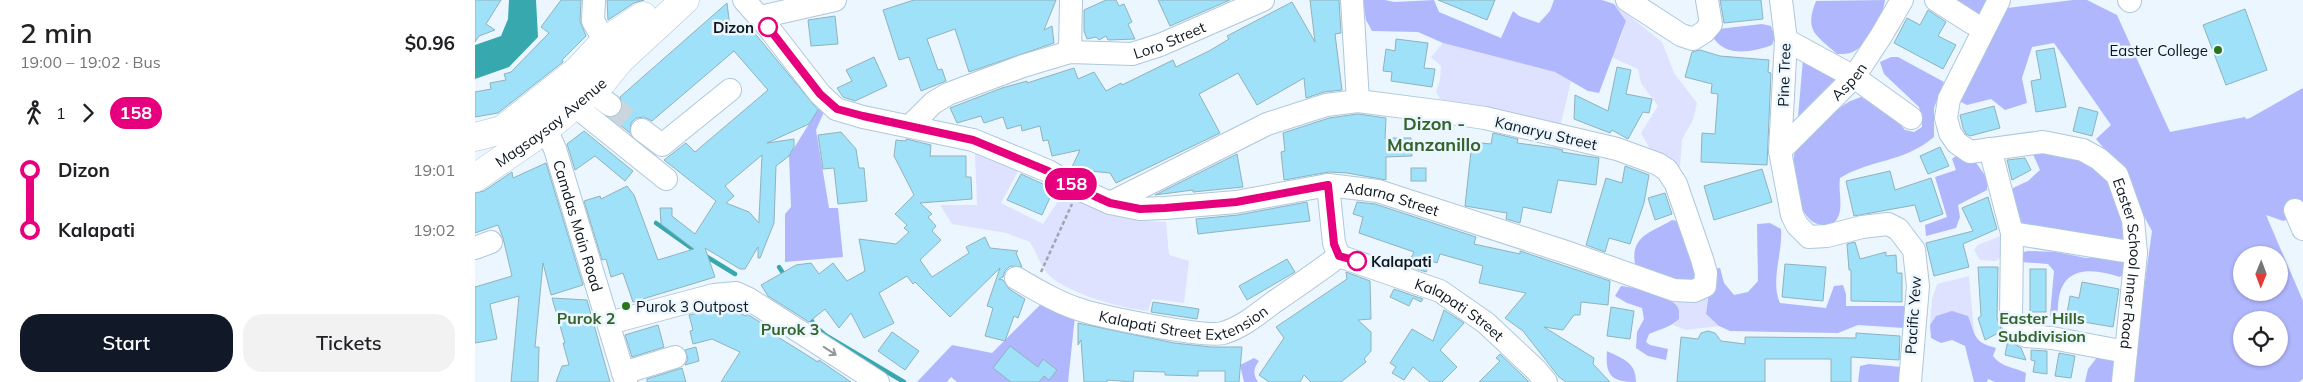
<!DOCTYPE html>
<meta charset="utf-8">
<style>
body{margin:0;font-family:Mulish,sans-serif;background:#f2f2f2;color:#202124;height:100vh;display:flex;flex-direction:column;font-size:19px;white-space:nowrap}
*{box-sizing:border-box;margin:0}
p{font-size:16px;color:#757577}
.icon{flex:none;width:28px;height:28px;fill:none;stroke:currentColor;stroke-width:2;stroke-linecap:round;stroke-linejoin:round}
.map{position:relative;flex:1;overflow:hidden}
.drawer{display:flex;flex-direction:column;background:#fff;width:475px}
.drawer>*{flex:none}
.badge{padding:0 10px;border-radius:16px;font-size:18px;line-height:32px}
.needle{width:32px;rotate:181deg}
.tools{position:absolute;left:1758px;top:246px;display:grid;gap:10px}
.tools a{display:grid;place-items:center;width:55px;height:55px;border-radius:50%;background:#fff;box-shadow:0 1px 4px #0004;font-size:25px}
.map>.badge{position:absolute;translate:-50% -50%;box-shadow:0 0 0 2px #fff}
.legs{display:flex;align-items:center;gap:8px;height:55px;padding:0 20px;font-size:16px}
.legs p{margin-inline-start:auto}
.overview{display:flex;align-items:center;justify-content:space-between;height:85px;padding:0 20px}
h1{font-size:28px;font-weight:600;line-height:38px}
.primary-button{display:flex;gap:10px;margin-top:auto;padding:10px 20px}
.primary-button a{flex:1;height:58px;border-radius:20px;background:#111827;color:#fff;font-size:20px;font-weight:600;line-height:58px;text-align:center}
.primary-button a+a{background:#f2f2f2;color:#202124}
ul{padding:0 20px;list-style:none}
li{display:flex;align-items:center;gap:18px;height:60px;font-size:19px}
li i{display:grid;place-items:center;width:8px;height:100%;margin:0 6px;background:currentColor}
li i::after{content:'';width:12px;height:12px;margin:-6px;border:4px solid;border-radius:50%;background:#fff}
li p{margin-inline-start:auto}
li:first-child i{background:linear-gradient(#0000 50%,currentColor 0)}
li:last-child i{background:linear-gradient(currentColor 50%,#0000 0)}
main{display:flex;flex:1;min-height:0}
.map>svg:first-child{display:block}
.green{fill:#dee2ff}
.forest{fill:#b1b7fd;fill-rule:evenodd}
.water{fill:#36a8ae}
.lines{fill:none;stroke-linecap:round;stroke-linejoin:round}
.stream{stroke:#36a8ae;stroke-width:4.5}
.building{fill:#9ee1f8;stroke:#90b2bd;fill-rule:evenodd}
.minor-tunnel{stroke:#cbd5dd;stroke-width:22;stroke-dasharray:22 11;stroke-linecap:butt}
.minor-casing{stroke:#adc8dc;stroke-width:24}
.highway-casing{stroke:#adc8dc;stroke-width:29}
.path{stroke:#9da7af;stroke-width:2.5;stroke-dasharray:4 2.5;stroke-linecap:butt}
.minor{stroke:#fff;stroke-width:22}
.highway{stroke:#fff;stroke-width:28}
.oneway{stroke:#92979a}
.line-1-casing{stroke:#fff;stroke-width:11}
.line-1{stroke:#e6007e;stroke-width:8}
.stop-1-dot{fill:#fff;stroke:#e6007e;stroke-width:2.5}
.poi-dot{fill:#29751c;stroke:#ecf6ff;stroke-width:2}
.labels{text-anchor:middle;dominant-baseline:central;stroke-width:5;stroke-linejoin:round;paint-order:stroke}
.stop-label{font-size:15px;font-weight:bold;fill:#0d171e;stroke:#ecf6ff;text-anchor:end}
.street-label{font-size:15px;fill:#0d171e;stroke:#ecf6ff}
.poi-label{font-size:15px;fill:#0d171e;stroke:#ecf6ff;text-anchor:end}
.neighbourhood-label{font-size:16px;font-weight:bold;fill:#35652d;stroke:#ecf6ff}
.quarter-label{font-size:18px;font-weight:bold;fill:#35652d;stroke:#ecf6ff}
</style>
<main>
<section class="drawer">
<div class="overview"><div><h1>2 min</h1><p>19:00 – 19:02 · Bus</p></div><b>$0.96</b></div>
<div class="legs"><svg class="icon" aria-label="walk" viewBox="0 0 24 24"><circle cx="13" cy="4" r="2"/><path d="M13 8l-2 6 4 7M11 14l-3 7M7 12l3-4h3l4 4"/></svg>1<svg class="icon" aria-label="forward" viewBox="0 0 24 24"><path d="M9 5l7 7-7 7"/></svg><b class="badge" style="background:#e6007e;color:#fff">158</b></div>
<ul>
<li><i style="color:#e6007e"></i><b>Dizon</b><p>19:01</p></li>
<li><i style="color:#e6007e"></i><b>Kalapati</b><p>19:02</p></li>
</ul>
<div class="primary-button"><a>Start</a><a>Tickets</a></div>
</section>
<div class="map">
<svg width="1828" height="382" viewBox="0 0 1828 382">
<rect width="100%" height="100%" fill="#ecf6ff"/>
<g class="green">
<path d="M1139,4L1187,42L1199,73L1222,103L1218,120L1207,139L1205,167L1175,149L1166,133L1183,106L1166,83L1163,69L1136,57L1145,40L1151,21Z"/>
<path d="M968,43L1080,72L1096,81L1085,127L965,99L961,92L965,80L966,66L956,57Z"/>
<path d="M500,153L544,169L526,203L568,224L589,192C626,215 648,221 691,222L694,255L714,261L709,303L677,299L673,311C649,309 587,292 572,273C565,264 561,252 555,242L531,233L477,224L465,205H502Z"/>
<path d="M1525,236L1526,257L1521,261L1505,260L1499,250L1503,245Z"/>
<path d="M1494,276L1499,332L1493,316H1461L1455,325L1457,300L1462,284Z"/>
<path d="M1185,294H1233L1231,314L1244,326L1211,330L1198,325L1204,319L1199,302L1183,297Z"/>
</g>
<g class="forest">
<path d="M888,0H910L919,2L959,0L964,12L1026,38L1038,11L1044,16L1064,23L1075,11L1079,0H1127L1139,4L1151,21L1124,93L1113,91L1080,72L968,43L943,32L897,31L891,20Z"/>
<path d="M1410,0C1408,17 1392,48 1375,53C1371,54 1366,54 1362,54C1341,35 1329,31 1341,1Z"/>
<path d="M1465,0H1513L1501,22Z"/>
<path d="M1598,0H1612L1642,15L1695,132L1770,117L1771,119L1775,118L1828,88V215L1808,221L1791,215L1828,301V379L1824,382H1656L1677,231L1638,159L1621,139L1636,125L1579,43L1557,47L1547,78L1552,103L1530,110L1516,99L1492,105L1480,99L1532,8ZM1766,255H1804V292H1766ZM1766,320H1804V358H1766Z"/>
<path d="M1287,24L1296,26L1300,37L1297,45C1278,52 1250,58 1238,37L1243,29Z"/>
<path d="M1416,57H1423L1469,82L1459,108V137C1428,163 1396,159 1365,178C1363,191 1369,209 1362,219C1359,224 1354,225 1349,225C1322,226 1313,167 1321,149C1324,142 1364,107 1372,103C1376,100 1382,99 1386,97L1416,114L1430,130L1439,132L1447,127V118L1444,107L1409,74L1405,62Z"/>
<path d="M1328,59L1363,80L1323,117Z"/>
<path d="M344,108L349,112L341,130L354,208H363L368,257L310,262V214L316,207L314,156Z"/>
<path d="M1574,145L1634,174L1652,216L1647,241L1549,230L1537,192L1538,188L1553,181L1565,170L1558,154Z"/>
<path d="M1481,156L1499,160L1512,178V190L1483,205L1485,217L1481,228L1451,236L1450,225L1472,217L1460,177L1481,170L1477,159Z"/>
<path d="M1197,220L1206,222L1221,275L1219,280L1213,284L1177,277L1160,264C1155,235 1178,232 1197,220Z"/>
<path d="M1295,223L1306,229C1308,253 1295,281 1305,303L1351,308L1359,286L1368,285L1371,294V306H1429V328L1383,325L1363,333L1255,331L1244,326L1231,314L1237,269L1245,268L1249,283L1259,295L1273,292L1283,281L1282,224Z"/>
<path d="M1554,251L1581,252L1611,258L1635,257L1653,262L1651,272L1645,277C1620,269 1590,265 1584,297C1582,306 1585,312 1578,319L1575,315L1579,271L1573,264L1546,262L1542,253Z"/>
<path d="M1146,286C1158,287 1191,295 1200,304C1205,308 1204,313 1204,319C1196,327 1185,329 1174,334L1171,342L1175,345L1193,349L1191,360L1173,356L1161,348L1162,332L1169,319L1167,308L1152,303L1140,296Z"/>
<path d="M567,303L600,316L593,382H482L476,377L472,382H442L477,345L517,353Z"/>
<path d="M1477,311L1493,316C1501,336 1498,342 1521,348L1518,356C1526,367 1539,367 1551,373L1550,382H1520L1513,379L1512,382H1499L1490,346L1477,340L1466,343L1456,338L1455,325L1461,316Z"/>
<path d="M1132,351C1148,359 1161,362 1161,382C1137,382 1130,376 1132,351Z"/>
<path d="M1623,356L1638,360V382H1610L1613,369Z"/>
<path d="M779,358L784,361C778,369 778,374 783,382H769L765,365Z"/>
<path d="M1394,364L1426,367L1425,382H1383L1385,366Z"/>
</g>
<path class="water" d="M34,0H61L63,37L34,67L0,79V45L26,36L33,19Z"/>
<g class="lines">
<g class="stream">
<path d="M181,223L222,252"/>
<path d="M229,255L260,274"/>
<path d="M304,267L310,276"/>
<path d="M333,315L340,326L350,335L429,382"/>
</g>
</g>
<g class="building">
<path d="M0,0H26L11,24L20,30L4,36L0,42Z"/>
<path d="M86,0H106L105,21L111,36L87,60L88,62L23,113L0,117V92L16,89L15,83L31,80L29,74L36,72L74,33L66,27Z"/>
<path d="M132,0H169L159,3L133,20Z"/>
<path d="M439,0H581L569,30L577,26L579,43L494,72L480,29L452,39L463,70L467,69L471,81L446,91L434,57L424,60L408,10Z"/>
<path d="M631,0H641L644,6L649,4L657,22L653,24L660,39L633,40L631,36L624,40L621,37L612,39L609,31V10Z"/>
<path d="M683,0H755L695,26Z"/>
<path d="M835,0H864L866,33L860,34L867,90L849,92L831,98L829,78L782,105L763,73L724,94L745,133L641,183L635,173L596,169L605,150L577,156L573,140L568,141L565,126L547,131L546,125L532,129L528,117L509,123L506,116L482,123L475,108L527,88L552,81V83L599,68L603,79L619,72L631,91L646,83L647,85L698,60L701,67L734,51L754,39L752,36L817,2L840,42Z"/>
<path d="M963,0H1020L1012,20Z"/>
<path d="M1245,0H1286L1288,19L1249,23Z"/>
<path d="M252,3L255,27L273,25L343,110L334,124L292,143L319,139V147L314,156L301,166L299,223L285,258H283V247L270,269H265L230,248L240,277L158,302L148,273L136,277L131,259L127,260L109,201L125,196L126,199L152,186L159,195L183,260L219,249L186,224L185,208H197V216L220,234L241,201L189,160L211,143L220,152L293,90L259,51L177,121L169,117L161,118L156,123L155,133L136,118L146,112L148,106L145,97ZM287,155L284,219V223L274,212L251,203L259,196L250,186Z"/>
<path d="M1770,9L1792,70L1751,85L1728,25Z"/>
<path d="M1453,10L1471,22L1463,36L1481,45L1468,69L1419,43L1432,18L1445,25Z"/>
<path d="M360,16L363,44L336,46L333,20Z"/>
<path d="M921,39L953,43L949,68L960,69L957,87L916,81L917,72L908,71L911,49L920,51Z"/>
<path d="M1579,48L1591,107L1561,112L1556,81L1566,79L1561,51Z"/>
<path d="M1225,50L1245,56L1294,60L1293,72L1296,73L1292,165L1226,162L1227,133L1240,134L1243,94L1236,93L1237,84L1210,77L1217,52Z"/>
<path d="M399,57L412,86L380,101L368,97L362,88L377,81L371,70Z"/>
<path d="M1142,67L1156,70L1151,94L1177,99L1174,113L1168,112L1153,139L1137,130L1135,133L1099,119L1100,95L1133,111Z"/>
<path d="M1519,106L1525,128L1495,136L1491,134L1488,128L1485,115Z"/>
<path d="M1604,107L1623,112L1617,136L1598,131Z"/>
<path d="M883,114L911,118L910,138H936L937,156L911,157V180L872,173L854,172L809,180L806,152L810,151L808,133L854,118Z"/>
<path d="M109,131L158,171L150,181L120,156L100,170L92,144Z"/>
<path d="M366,132L381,149L384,168H389L392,201L363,204L359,168L348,169L343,135Z"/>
<path d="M1018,133L1043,139L1042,143L1080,148L1088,150L1087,152L1124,158L1121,185L1083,180L1076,213L1048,207L1045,223L1031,219L1032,213L990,206L997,142L1016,144Z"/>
<path d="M431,139L456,145L455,156H491V177H496L497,199L445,203L457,214L453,217L461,226L457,231L466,240L445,260L457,277L494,253L491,247L510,237L515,248L543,251L541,253L547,267L535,266L530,271L528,277L524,279L528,280L534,289L550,299L543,318L539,316L530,341L510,336L518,308L512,306L525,268L475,317L440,282L438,284L432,276L404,293L419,323L389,338L376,313L364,328L350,309L334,322L293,296L286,285L321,265L336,263L344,274L358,263L372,281L390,271L384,239L421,244L434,232L429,228L432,225L420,214L439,195L419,156L421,140L431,141Z"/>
<path d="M1465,147L1474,166L1453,174L1445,156Z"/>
<path d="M762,154L768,187L718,192V190L680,195Z"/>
<path d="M1550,158L1556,170L1537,180L1532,160Z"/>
<path d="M71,163L108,285L76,295L68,263L60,347H64L63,382H36L44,296L15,304L22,339L0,343V287L37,276L28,238L23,225L0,233V193L9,191L37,172L38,178Z"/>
<path d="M1150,166L1174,175L1169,203L1155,244L1134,238L1130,252L1111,245L1131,178L1147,183Z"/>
<rect x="936" y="168" width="15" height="13"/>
<path d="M1287,169L1297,202L1239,220L1229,186Z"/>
<path d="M1415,171L1420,190L1456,178L1468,214L1445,222L1440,205L1379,216L1371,181Z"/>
<path d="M546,174L579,189L567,215L532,200Z"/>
<path d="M1190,193L1197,214L1180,220L1173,198Z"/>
<path d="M1513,197L1522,229L1488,244L1494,267L1459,276L1451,243L1498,231L1487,208Z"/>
<path d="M832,202L835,221L723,234L721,219L763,215Z"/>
<path d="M882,202L900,204L1001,237L999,244L1045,254V251L1135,281L1133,305L1106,302L1105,315H1099L1088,330L1069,327L1119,358L1118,364L1135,382H1091L1084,377L1048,331L1030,318L1051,293L1004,283L1008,266L965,254L962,263L956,261L951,272L932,266L939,252L884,233L888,217L878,214Z"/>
<path d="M1380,242L1385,259L1411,252V256L1421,255L1422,273H1427V302L1376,301V270H1374L1372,244Z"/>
<path d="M812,259L820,272L772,300L764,286Z"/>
<path d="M1310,264L1351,267L1348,301L1307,297Z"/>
<path d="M1503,267H1523L1522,318L1527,331L1510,340L1503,318L1506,316Z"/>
<rect x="1555" y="269" width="16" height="43"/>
<path d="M871,272L895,281L896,319L883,320L896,332V351L889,359L891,362L866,382H836L829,375L825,382H794L784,375L809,338L801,327L872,279Z"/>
<path d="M1607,282L1644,289L1638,327L1591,319L1595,296L1604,298Z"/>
<path d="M919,289L948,299L946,302L938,298L934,306L915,297Z"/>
<path d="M77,298L112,300L135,382H81L87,366L94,365L88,343H90Z"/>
<path d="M678,302L724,309L722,319L676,312Z"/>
<path d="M251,307L271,316L272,314L304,334L303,337L343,362L344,360L376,382H246L265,352L237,339L218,344L215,331L218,330L214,315Z"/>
<path d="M1136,307L1159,311L1155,339L1132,336Z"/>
<path d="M969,310L989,323L965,350L982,367L967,382H955L938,367L929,380L917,373L921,367L915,363L937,329L958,341Z"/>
<path d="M603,323L699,343L736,347H767L764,382H750V371H723V376L690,375V372L659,371L658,382L632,380V382H609L606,340L603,345Z"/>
<path d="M183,325L189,347L157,357L150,335Z"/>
<path d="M1233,331L1240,333L1246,341L1270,344V337L1381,338V333L1425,336L1424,360L1376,357V382H1356V359H1290V382H1202L1206,337L1223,339L1226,333Z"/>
<path d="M417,332L444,351L430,370L403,351Z"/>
<path d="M1533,340L1546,348L1551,360L1530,355Z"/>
<path d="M535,346L563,367L568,359L582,370L574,380L569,376L564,382H536L518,368Z"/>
<path d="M221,347L224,361L210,365L213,359L210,350Z"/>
<path d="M1556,350L1572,351V374L1558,372L1560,361L1556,360Z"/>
<path d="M1584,353L1600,356L1596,378L1580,376Z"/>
<path d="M1025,354L1050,378L1054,382H1004L1025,361L1021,358Z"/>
<path d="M207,368L211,382H172V379Z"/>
</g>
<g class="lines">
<path class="minor-tunnel" d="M135,105L167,130"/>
<g class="minor-casing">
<g id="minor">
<path d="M119,0L118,21L130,41"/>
<path id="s1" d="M269,0L293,27L345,94L361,109L388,117L498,140L573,171L604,189L635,203L665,209L690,208L761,202L853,185L903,191L1094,253L1199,290L1219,291L1230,286L1231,273L1227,259L1201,184L1192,170L1183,164L1142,149L1010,118L969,112L883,101L851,105L792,124L635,203"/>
<path d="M877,0L883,101"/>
<path d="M1152,0L1206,35L1218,39L1229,32L1236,24L1232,0"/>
<path d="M1306,0L1311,40L1305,151L1317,215L1322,225L1334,237L1352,236L1387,227L1413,224L1423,229L1439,250L1443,286L1435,382"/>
<path d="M1461,0L1497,23"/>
<path id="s2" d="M1524,0L1474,99L1471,118L1475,133L1482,143L1495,152L1568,142L1608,150L1624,159L1642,175L1658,220L1661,253L1648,382"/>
<path d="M1654,0L1655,1"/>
<path d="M285,17L360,0"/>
<path d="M1311,40L1379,77L1436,118"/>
<path d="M595,52L596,0"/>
<path d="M116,91L135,105"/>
<path d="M99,105L191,179"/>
<path id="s3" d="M435,126L458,103L473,94L548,66L595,52L657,54L685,45L788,0"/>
<path id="s4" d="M71,129L80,149L151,382"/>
<path d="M167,130L187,145L255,90"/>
<path d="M1515,149L1537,233L1536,320L1541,330L1551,336L1577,338L1651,352"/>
<path id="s5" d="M1305,151L1379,77L1406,36L1427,0"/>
<path id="s6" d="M853,185L859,243L864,256L965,291L1011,323L1061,370L1071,382"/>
<path d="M1820,210L1828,229"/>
<path d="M1537,233L1661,253"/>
<path d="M0,248L16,242"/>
<path id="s7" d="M541,278C562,290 583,303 606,310C628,317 729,338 748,333C768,327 783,314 799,302C821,287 843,272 864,256"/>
<path d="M134,323L239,295L261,293L274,299L403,382"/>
<path d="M148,373L200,357"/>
</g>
</g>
<g class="highway-casing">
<g id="highway">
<path d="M0,137L27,130L103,70L130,41L168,16"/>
<path id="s8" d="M0,178L71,129L128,81L145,60L210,0"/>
</g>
</g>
<path class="path" d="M566,272L597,204"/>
<use href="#minor" class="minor"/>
<use href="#highway" class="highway"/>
</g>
<defs><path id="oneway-shaft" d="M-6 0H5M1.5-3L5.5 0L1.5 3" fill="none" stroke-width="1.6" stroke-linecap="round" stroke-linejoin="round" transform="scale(1.25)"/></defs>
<use class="oneway" href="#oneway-shaft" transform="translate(355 351) rotate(33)"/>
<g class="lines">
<g class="line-1-casing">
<path id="line-1" d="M293,27L345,94L362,109L388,116L498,140L573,171L604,189L635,203L665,209L690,208L761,202L853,185L859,244L864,256L882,261"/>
</g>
<use href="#line-1" class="line-1"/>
</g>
<g class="stop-1-dot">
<circle cx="293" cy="27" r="9"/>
<circle cx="882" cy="261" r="9"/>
</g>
<g class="poi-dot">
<circle cx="1743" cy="50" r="5"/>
<circle cx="151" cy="306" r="5"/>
</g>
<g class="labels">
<g class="stop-label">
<text x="279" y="27">Dizon</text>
<text x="896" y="261" text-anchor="start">Kalapati</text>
</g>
<g class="street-label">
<text stroke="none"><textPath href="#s3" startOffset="281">Loro Street</textPath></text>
<text transform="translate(1309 75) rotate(-88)">Pine Tree</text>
<text stroke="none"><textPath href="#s5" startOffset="98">Aspen</textPath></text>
<text stroke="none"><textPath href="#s8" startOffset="94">Magsaysay Avenue</textPath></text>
<text transform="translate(1071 133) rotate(13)">Kanaryu Street</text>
<text stroke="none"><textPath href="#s1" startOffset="720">Adarna Street</textPath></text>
<text stroke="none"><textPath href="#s4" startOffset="102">Camdas Main Road</textPath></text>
<text stroke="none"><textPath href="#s2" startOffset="421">Easter School Inner Road</textPath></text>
<text stroke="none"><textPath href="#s7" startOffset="179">Kalapati Street Extension</textPath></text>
<text stroke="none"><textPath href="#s6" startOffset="205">Kalapati Street</textPath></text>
<text transform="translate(1438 315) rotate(-86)">Pacific Yew</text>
</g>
<g class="poi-label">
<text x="1733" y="50">Easter College</text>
<text x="161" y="306" text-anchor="start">Purok 3 Outpost</text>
</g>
<g class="neighbourhood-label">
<text x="111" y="318">Purok 2</text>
<text x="1567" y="318">Easter Hills<tspan x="1567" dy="18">Subdivision</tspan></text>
<text x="315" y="329">Purok 3</text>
</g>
<g class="quarter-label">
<text x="959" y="123">Dizon -<tspan x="959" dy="21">Manzanillo</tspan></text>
</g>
</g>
</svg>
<div class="tools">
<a><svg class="needle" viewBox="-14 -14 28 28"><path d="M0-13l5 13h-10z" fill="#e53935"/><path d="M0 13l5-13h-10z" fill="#757577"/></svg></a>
<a><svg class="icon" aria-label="locate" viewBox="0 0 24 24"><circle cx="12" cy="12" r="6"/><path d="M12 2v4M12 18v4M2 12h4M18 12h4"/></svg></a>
</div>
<b class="badge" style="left:596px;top:184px;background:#e6007e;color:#fff">158</b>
</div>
</main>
